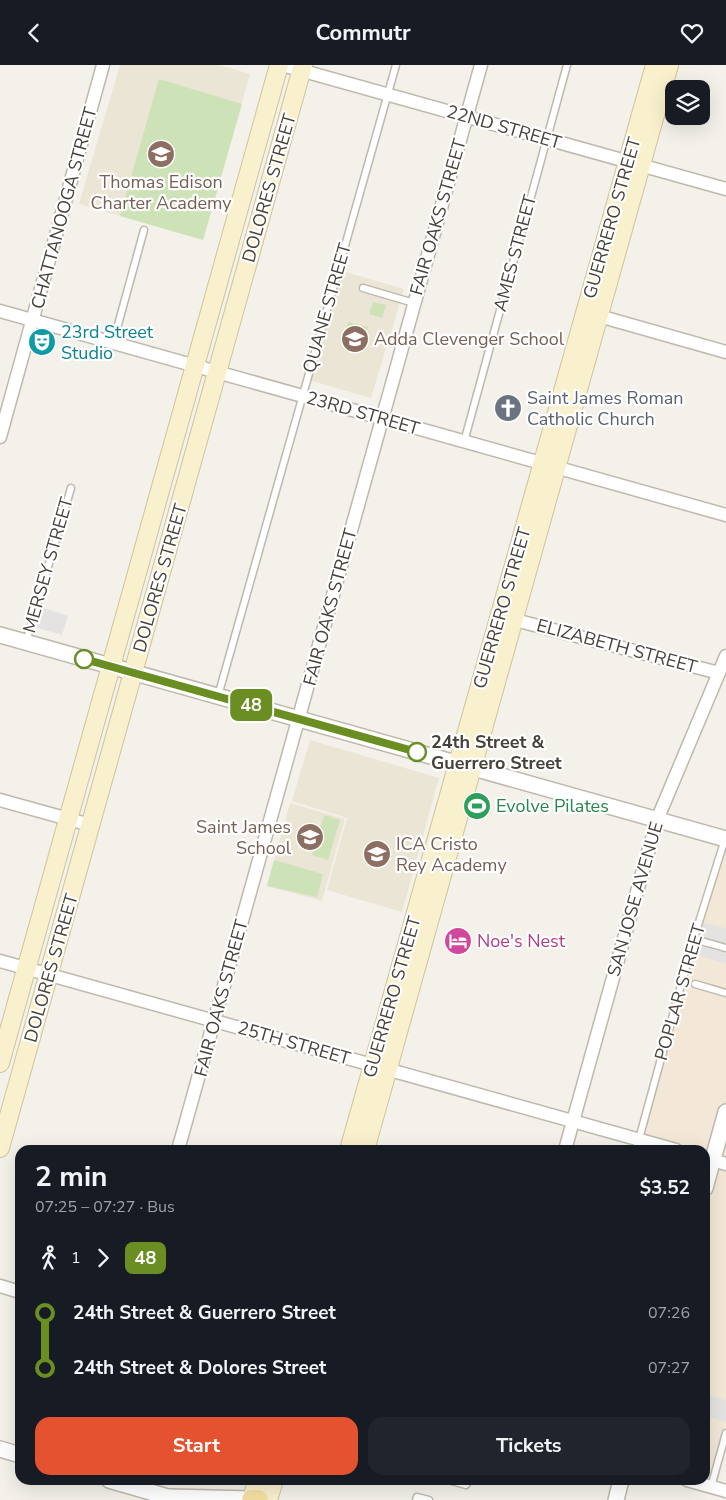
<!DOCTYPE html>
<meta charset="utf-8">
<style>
body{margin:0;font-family:"Nunito Sans",sans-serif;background:#20242c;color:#f1f3f6;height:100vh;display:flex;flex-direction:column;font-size:19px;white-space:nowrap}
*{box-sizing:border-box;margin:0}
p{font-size:16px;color:#9ea1a6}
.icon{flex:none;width:28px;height:28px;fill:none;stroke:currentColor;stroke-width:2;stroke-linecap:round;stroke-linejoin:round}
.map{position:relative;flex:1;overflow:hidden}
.details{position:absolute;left:15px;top:1080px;width:695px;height:340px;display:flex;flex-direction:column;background:#171b24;border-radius:15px;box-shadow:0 5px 20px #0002}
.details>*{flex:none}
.badge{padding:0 10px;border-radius:8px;font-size:18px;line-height:32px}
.tools{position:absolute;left:665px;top:15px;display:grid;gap:10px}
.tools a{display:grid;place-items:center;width:45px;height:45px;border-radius:10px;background:#171b24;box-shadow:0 5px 20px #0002;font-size:25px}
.map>.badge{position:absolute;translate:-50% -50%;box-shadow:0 0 0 2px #fff}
.legs{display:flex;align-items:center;gap:8px;height:55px;padding:0 20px;font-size:16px}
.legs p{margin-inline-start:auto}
.overview{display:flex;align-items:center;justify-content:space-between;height:85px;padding:0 20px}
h1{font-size:28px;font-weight:700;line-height:38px}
.primary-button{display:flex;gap:10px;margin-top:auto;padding:10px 20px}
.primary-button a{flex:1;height:58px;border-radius:15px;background:#e45230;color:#fff;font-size:20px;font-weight:700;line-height:58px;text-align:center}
.primary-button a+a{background:#20242c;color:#f1f3f6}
ul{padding:0 20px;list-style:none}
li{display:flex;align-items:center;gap:18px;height:55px;font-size:19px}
li i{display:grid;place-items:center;width:8px;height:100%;margin:0 6px;background:currentColor}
li i::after{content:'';width:12px;height:12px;margin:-6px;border:4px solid;border-radius:50%;background:#171b24}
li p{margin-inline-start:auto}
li:first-child i{background:linear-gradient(#0000 50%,currentColor 0)}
li:last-child i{background:linear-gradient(currentColor 50%,#0000 0)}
header{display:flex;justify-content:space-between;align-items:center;height:65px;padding:0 20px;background:#171b24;font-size:22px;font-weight:700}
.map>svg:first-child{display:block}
.commercial{fill:#f3e8d7}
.education{fill:#ebe5d5}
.green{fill:#cde3b7}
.parking{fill:#e5e3e1}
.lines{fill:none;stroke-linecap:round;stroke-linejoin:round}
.service-casing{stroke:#beb9ad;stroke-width:9}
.minor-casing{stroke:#beb9ad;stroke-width:15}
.tertiary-casing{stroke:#beb9ad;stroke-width:18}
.secondary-casing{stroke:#cec49e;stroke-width:20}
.primary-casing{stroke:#d8be73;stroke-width:22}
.service{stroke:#fff;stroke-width:6}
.minor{stroke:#fff;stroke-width:12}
.tertiary{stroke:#fff;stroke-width:15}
.secondary{stroke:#f9f0cd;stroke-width:18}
.primary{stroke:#f4e0a2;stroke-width:20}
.line-1-casing{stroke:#fff;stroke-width:11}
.line-1{stroke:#6b8e23;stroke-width:8}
.stop-1-dot{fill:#fff;stroke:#6b8e23;stroke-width:2.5}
.labels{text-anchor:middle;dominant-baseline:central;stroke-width:4.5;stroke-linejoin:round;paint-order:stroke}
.street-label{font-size:18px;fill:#464139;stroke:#fff}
.education-label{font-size:18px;fill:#785e54;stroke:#fff;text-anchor:start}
.culture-label{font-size:18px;fill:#0d838f;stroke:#fff;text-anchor:start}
.worship-label{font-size:18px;fill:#5b616d;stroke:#fff;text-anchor:start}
.stop-label{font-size:18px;font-weight:bold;fill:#464139;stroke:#fff;text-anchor:start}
.leisure-label{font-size:18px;fill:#27864d;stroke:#fff;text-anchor:start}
.hotel-label{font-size:18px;fill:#b23c85;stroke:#fff;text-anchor:start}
</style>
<header><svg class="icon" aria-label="back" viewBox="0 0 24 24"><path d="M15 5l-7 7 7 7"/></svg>Commutr<svg class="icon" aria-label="heart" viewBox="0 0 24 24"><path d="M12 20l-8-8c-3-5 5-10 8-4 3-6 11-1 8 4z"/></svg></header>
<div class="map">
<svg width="726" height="1435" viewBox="0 0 726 1435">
<rect width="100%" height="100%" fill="#f3f1ea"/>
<path class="commercial" d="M726,774V1358L711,1411L705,1409V1085H638Z"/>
<g class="education">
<path d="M120,0H219L250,9L203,175L79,139Z"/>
<path d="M342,206L404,224L371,333L309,315Z"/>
<path d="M310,675L439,713L402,847L327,825L347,753L292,736Z"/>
<path d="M290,738L345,754L322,836L267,821Z"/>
</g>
<g class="green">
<path d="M159,14L242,39L203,175L120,151Z"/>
<path d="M373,237L386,240L382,253L369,249Z"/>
<path d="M348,257L368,262L362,285L342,279Z"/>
<path d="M324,750L340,755L328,795L312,790Z"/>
<path d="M274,795L323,809L317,832L267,821Z"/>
</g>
<g class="parking">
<path d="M41,542L68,551L62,570L35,562Z"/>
<path d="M703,857L726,863V899L693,889Z"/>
<path d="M705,1329L726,1335V1357L705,1351Z"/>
</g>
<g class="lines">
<g class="service-casing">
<g id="service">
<path d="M363,223L414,238"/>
<path d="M113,278L144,165"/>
<path d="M464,377L567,0"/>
<path d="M26,577L71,423"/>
<path d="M218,631L396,0"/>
<path d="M701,876L726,883"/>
<path d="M695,919L726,928"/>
<path d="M636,1085L694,873L725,774"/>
<path d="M448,1415L466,1420L469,1415"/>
<path d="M711,1422L726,1368"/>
<path d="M416,1435L417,1432L429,1435"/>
</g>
</g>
<g class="minor-casing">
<g id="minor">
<path d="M282,0L726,124"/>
<path d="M0,246L726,450"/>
<path d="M599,251L726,287"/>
<path d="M0,372L103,0"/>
<path d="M515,555L719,608"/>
<path d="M0,735L90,760"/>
<path d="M0,896L676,1085"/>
<path d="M178,1085L481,0"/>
<path d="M565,1085L657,755L726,591"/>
<path d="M705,1093L726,1099"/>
<path d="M0,1221L20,1227"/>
<path d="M687,1415L726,1426"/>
</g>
</g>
<g class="tertiary-casing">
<g id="tertiary">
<path d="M0,570L726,774"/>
<path d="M705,1123L726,1047"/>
<path d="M0,1384L20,1390"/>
<path d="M109,1415L178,1435"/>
<path d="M170,1432L252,1434"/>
<path d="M616,1435L621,1415"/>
</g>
</g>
<g class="secondary-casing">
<g id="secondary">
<path d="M0,998L279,0"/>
<path d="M0,1083L303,0"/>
<path d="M349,1085L655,0"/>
<path d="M365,1085L669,0"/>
<path d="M252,1434L257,1415"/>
<path d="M268,1435L274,1415"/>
</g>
</g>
<g class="primary-casing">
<path id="primary" d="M252,1435H258"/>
</g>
<use href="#service" class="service"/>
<use href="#minor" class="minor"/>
<use href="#tertiary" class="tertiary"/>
<use href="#secondary" class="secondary"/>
<use href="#primary" class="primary"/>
</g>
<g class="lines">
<g class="line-1-casing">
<path id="line-1" d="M84,594L417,687"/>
</g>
<use href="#line-1" class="line-1"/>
</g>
<defs>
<g id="school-disc" transform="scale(1.4375)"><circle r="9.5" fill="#8d6e63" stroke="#fff"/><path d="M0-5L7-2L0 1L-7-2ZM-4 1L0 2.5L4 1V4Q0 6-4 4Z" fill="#fff"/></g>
<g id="theatre-disc" transform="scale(1.4375)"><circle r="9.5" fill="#0f9aa8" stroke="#fff"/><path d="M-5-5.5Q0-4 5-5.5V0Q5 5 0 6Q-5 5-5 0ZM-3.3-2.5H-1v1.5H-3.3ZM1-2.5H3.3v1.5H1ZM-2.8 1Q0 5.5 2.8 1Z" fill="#fff"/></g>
<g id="church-disc" transform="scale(1.4375)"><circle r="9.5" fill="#6b7280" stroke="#fff"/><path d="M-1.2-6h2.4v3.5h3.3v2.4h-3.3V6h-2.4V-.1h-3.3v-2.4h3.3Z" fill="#fff"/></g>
<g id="stadium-disc" transform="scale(1.4375)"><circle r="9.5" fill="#2e9e5b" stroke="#fff"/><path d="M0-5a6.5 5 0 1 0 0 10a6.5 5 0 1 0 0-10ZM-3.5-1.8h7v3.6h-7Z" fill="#fff"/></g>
<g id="hotel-disc" transform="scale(1.4375)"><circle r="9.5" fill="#d1479c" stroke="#fff"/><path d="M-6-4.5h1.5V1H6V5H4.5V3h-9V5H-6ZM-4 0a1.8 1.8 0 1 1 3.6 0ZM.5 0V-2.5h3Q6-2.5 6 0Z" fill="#fff"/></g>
</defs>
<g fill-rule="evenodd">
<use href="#school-disc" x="161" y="89"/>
<use href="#school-disc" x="355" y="274"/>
<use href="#theatre-disc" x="42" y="277"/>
<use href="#church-disc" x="508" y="343"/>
<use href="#stadium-disc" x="477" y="741"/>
<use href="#school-disc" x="310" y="772"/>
<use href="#school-disc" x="377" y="789"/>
<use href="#hotel-disc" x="458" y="876"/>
</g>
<g class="stop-1-dot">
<circle cx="84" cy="594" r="9"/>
<circle cx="417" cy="687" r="9"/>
</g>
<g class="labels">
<g class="street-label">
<text transform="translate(504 62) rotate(16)">22ND STREET</text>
<text transform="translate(269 123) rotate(-74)">DOLORES STREET</text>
<text transform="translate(64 143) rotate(-75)">CHATTANOOGA STREET</text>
<text transform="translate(438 152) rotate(-74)">FAIR OAKS STREET</text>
<text transform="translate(612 153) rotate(-74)">GUERRERO STREET</text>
<text transform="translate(515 188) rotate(-75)">AMES STREET</text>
<text transform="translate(327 243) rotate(-74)">QUANE STREET</text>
<text transform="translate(363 348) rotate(16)">23RD STREET</text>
<text transform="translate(48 500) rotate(-74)">MERSEY STREET</text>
<text transform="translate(160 513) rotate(-74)">DOLORES STREET</text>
<text transform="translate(330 542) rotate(-75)">FAIR OAKS STREET</text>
<text transform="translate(502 543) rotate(-74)">GUERRERO STREET</text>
<text transform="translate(617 581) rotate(15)">ELIZABETH STREET</text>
<text transform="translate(635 834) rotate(-74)">SAN JOSE AVENUE</text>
<text transform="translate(51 903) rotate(-74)">DOLORES STREET</text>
<text transform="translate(680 927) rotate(-74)">POPLAR STREET</text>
<text transform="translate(392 932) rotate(-74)">GUERRERO STREET</text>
<text transform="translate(221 933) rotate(-75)">FAIR OAKS STREET</text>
<text transform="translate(294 978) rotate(16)">25TH STREET</text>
</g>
<g class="education-label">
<text x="161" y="117" text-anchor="middle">Thomas Edison<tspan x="161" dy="21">Charter Academy</tspan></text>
<text x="374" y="274">Adda Clevenger School</text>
<text x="291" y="762" text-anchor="end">Saint James<tspan x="291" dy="21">School</tspan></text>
<text x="396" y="779">ICA Cristo<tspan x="396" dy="21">Rey Academy</tspan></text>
</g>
<g class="culture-label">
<text x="61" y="267">23rd Street<tspan x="61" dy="21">Studio</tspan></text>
</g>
<g class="worship-label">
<text x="527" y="333">Saint James Roman<tspan x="527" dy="21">Catholic Church</tspan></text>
</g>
<g class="stop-label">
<text x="431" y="677">24th Street &amp;<tspan x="431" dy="21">Guerrero Street</tspan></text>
</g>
<g class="leisure-label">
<text x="496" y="741">Evolve Pilates</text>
</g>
<g class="hotel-label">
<text x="477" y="876">Noe's Nest</text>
</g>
</g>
</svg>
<div class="tools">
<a><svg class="icon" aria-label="layers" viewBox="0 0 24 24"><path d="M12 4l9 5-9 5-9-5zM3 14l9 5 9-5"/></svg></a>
</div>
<b class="badge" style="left:251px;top:640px;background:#6b8e23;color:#fff">48</b>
<section class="details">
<div class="overview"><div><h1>2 min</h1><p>07:25 – 07:27 · Bus</p></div><b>$3.52</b></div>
<div class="legs"><svg class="icon" aria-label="walk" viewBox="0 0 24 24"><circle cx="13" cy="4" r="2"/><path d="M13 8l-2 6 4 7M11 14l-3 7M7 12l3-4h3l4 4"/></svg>1<svg class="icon" aria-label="forward" viewBox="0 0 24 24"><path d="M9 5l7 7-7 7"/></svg><b class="badge" style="background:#6b8e23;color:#fff">48</b></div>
<ul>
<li><i style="color:#6b8e23"></i><b>24th Street &amp; Guerrero Street</b><p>07:26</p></li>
<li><i style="color:#6b8e23"></i><b>24th Street &amp; Dolores Street</b><p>07:27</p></li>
</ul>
<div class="primary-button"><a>Start</a><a>Tickets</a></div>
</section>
</div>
